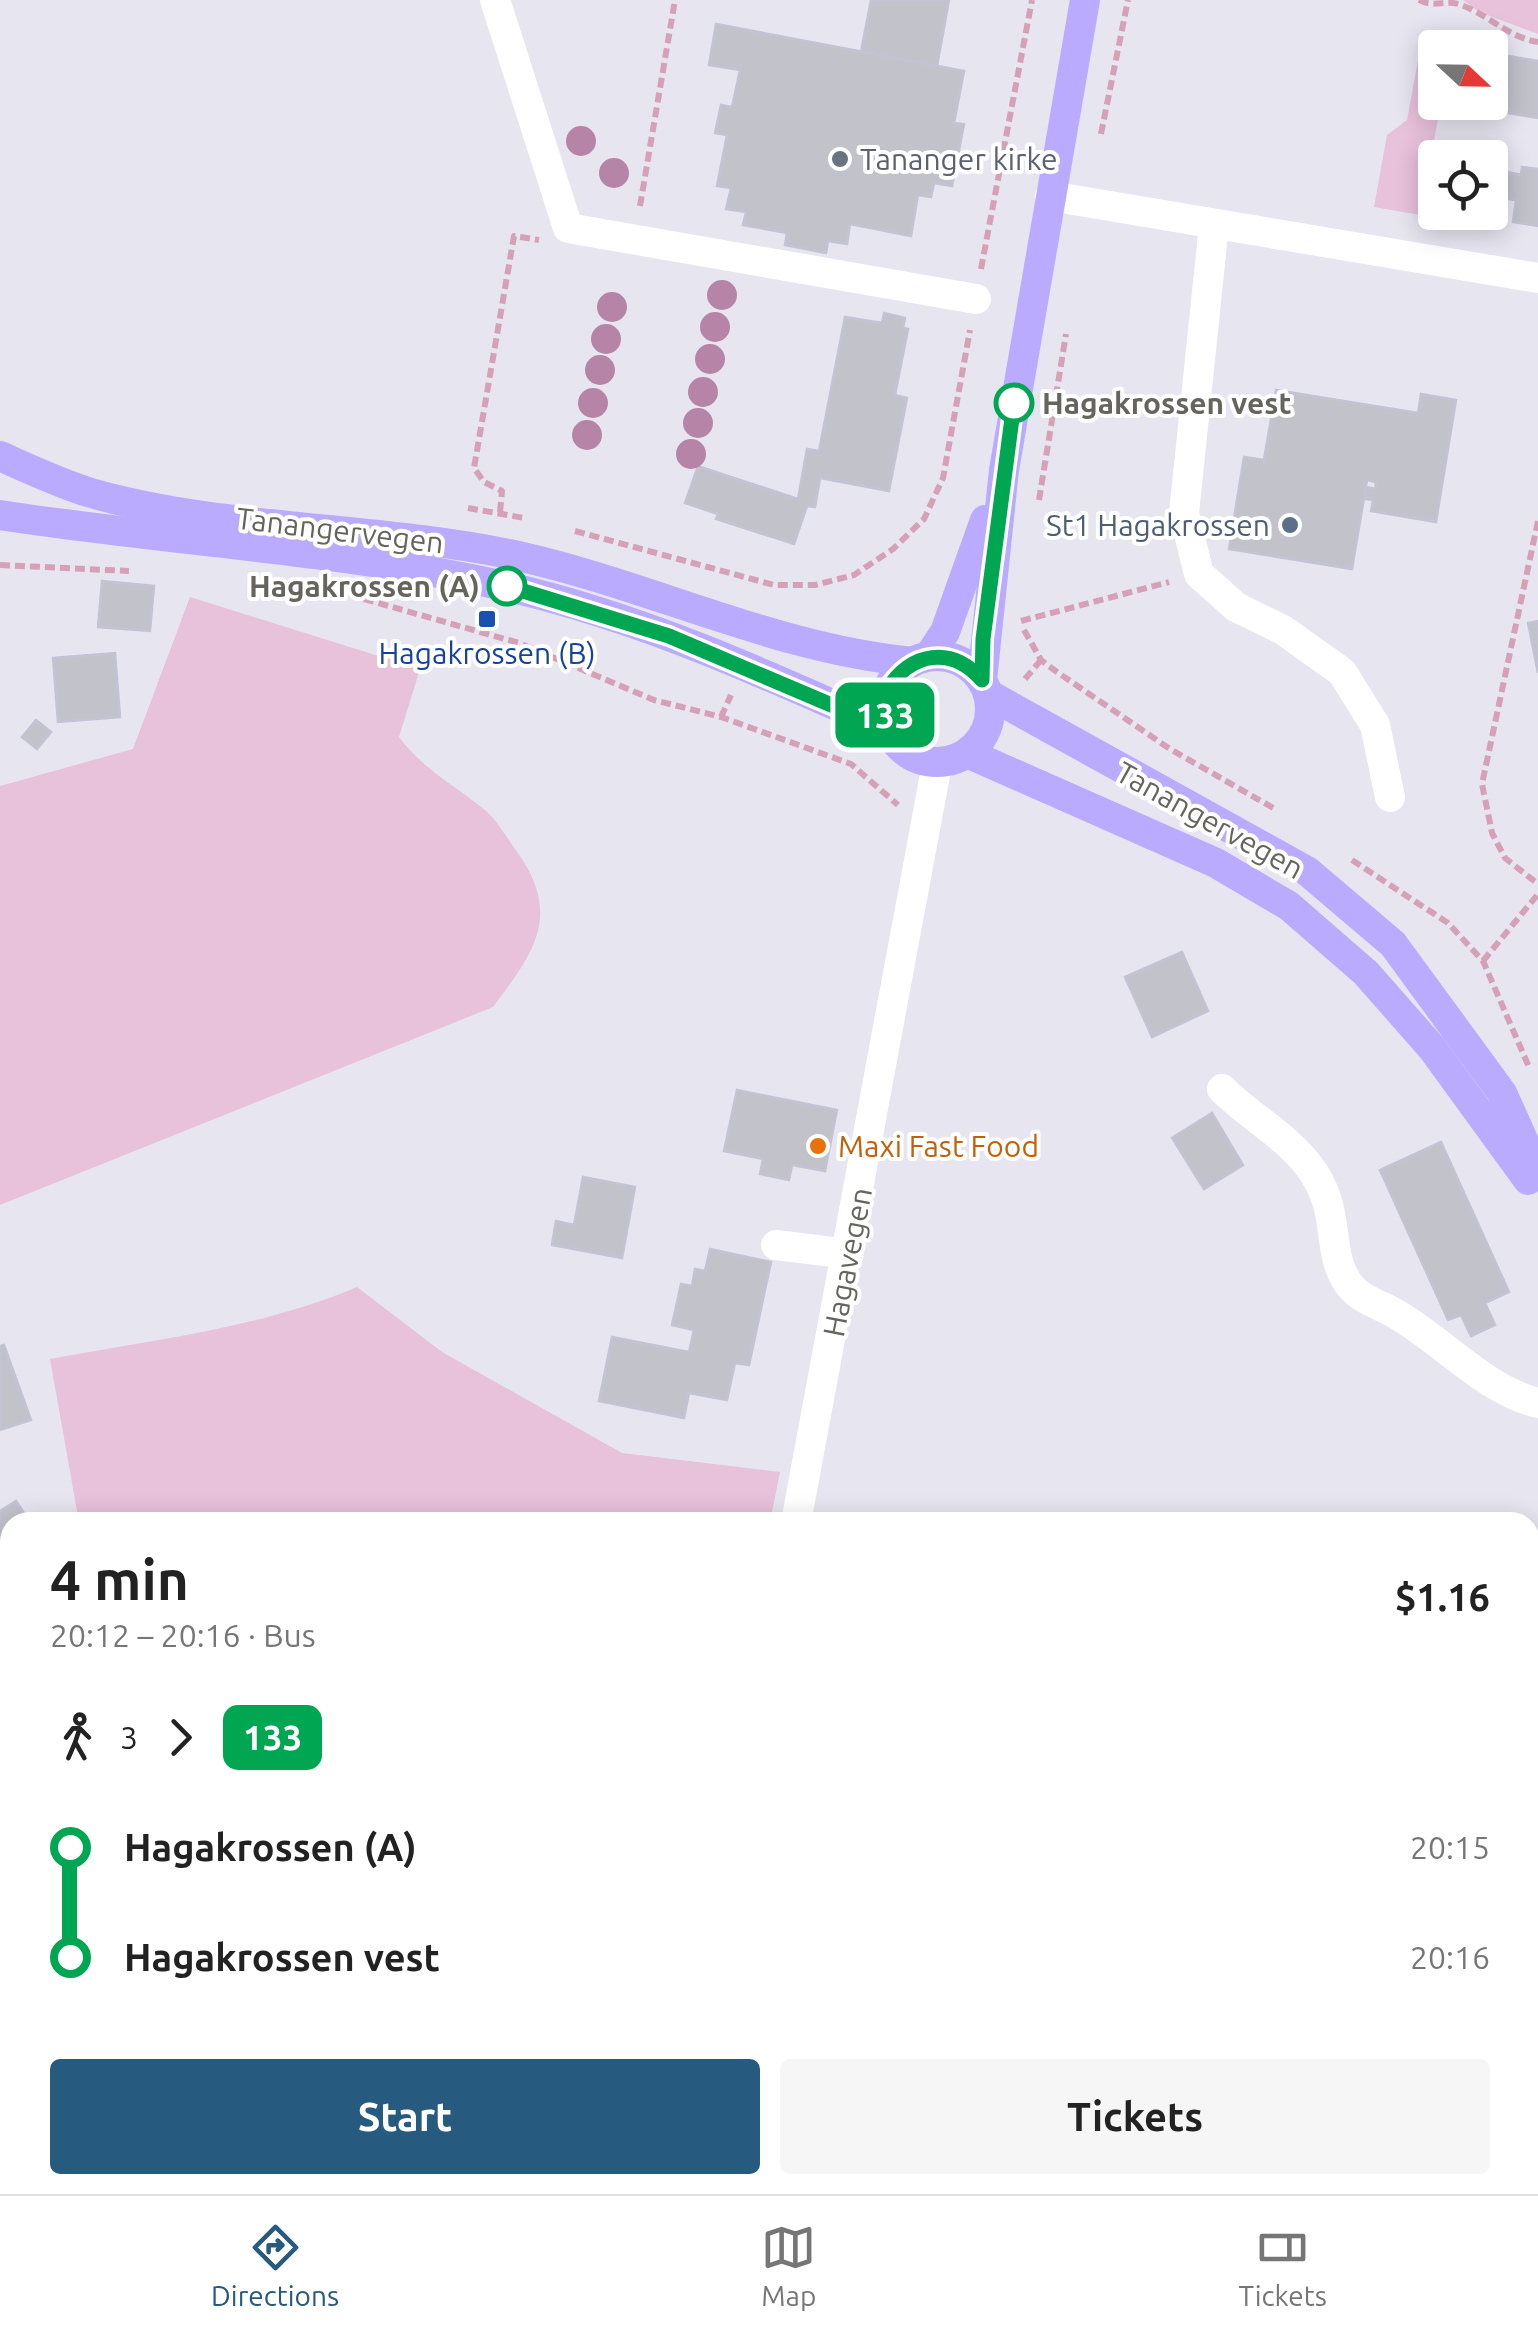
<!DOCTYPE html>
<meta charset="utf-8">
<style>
body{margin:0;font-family:Ubuntu,sans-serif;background:#f6f6f6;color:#222;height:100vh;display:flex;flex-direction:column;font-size:38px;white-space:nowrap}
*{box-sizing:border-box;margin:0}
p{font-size:32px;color:#767676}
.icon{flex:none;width:55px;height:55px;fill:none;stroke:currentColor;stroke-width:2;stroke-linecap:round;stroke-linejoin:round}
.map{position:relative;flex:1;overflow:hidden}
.panel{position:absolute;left:0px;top:1512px;width:1540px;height:682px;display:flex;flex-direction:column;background:#fff;border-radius:30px 30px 0 0;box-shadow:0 5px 25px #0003}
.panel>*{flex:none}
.badge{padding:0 20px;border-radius:15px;font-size:35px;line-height:65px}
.needle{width:65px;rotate:112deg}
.buttons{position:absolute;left:1418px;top:30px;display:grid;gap:20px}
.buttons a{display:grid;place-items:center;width:90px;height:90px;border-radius:10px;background:#fff;box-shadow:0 5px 25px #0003;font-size:50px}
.map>.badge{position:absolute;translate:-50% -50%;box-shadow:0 0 0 5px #fff}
.legs{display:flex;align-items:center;gap:15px;height:110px;padding:0 50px;font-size:32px}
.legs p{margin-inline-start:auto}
.headline{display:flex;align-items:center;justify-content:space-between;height:170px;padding:0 50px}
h1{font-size:55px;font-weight:600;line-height:75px}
.button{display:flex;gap:20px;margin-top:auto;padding:20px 50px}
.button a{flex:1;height:115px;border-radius:10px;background:#265a7f;color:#fff;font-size:40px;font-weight:600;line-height:115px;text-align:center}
.button a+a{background:#f6f6f6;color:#222}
ul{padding:0 50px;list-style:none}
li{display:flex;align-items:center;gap:35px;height:110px;font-size:38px}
li i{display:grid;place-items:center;width:15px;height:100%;margin:0 12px;background:currentColor}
li i::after{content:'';width:25px;height:25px;margin:-12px;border:8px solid;border-radius:50%;background:#fff}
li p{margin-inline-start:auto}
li:first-child i{background:linear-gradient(#0000 50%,currentColor 0)}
li:last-child i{background:linear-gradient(currentColor 50%,#0000 0)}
.menu{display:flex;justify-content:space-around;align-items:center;height:140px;border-top:2px solid #e0e0e0;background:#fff;font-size:28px;color:#767676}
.menu a{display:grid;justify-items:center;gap:5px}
.menu .on{color:#265a7f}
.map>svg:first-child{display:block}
.green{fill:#e8c1db}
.building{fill:#c2c2cb;stroke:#c4c3d5;stroke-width:2.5}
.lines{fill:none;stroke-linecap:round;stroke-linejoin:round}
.path{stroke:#d6a1b6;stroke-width:6;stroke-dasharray:10 5;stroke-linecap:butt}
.minor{stroke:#fff;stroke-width:30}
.major{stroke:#baabff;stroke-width:30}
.tree{fill:#b684a7}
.line-1-casing{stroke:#fff;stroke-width:22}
.line-1{stroke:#00a651;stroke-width:15}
.worship-dot{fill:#6b7280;stroke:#fff;stroke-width:4}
.stop-1-dot{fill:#fff;stroke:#00a651;stroke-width:5}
.service-dot{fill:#5c6f8a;stroke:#fff;stroke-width:4}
.transit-dot{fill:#1a4fb4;stroke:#fff;stroke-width:4}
.food-dot{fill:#e8710a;stroke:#fff;stroke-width:4}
.labels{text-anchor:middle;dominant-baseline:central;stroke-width:8;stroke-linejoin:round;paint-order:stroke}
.worship-label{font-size:30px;fill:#5b616d;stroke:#fff;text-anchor:start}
.stop-label{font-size:30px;font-weight:bold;fill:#66655d;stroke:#fff;text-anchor:start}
.service-label{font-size:30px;fill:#4e5e75;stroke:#fff;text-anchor:end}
.street-label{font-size:30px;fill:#66655d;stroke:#fff}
.transit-label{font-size:30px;fill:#164399;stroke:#fff}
.food-label{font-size:30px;fill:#c56008;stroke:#fff;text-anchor:start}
</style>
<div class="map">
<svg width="1538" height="2194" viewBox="0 0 1538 2194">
<rect width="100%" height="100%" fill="#e7e5f0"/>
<g class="green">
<path d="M1463,0H1538V34L1479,12Z"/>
<path d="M1421,44L1441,47L1435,48V102L1441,103L1420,215L1374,207L1387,135L1407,120Z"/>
<path d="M190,597L420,669L399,737C421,767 452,784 481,807C495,817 505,835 515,849C563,914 535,951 493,1007L0,1205V786L133,749Z"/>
<path d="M357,1287L442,1352L622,1453L780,1472L770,1522H79L50,1359C152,1340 261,1328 357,1287Z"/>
</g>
<g class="building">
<path d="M871,0H949L937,66L861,52Z"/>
<path d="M716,24L964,71L954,123L964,124L952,186L934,183L931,197L918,195L911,236L850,224L847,244L828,241L826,253L785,245L787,233L743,225L746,212L726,209L731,188L717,186L727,135L715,133L721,105L732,107L740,70L709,65Z"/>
<path d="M1492,53L1538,61V118L1483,109L1484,102H1490Z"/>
<path d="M1522,167L1538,169V226L1513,222L1516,200L1499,198L1503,171L1521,175Z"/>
<path d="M884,313L905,318L903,328L908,329L895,395L907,398L889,491L820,478L815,507L807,506L794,544L716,519L718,514L685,503L698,466L798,499L807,449L819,451L845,317L882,323Z"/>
<path d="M1276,390L1418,413L1421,394L1456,400L1436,522L1371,511L1373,500L1365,499L1367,487L1375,489L1376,482L1367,480L1352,569L1229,549L1244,457L1264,460Z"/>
<path d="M102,581L154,586L150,631L98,627Z"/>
<path d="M1538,621V673L1528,623Z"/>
<path d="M115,653L120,717L58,722L53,658Z"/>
<path d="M36,720L51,732L37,749L22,737Z"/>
<path d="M1182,952L1208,1011L1152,1037L1125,977Z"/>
<path d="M737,1090L837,1110L825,1171L792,1165L789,1180L760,1174L763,1159L724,1151Z"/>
<path d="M1212,1113L1243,1165L1204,1189L1172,1138Z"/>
<path d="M1441,1142L1509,1292L1485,1303L1495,1325L1471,1336L1461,1315L1448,1320L1380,1170Z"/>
<path d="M583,1177L635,1187L622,1258L552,1245L556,1221L574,1225Z"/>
<path d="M710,1249L771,1262L749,1365L735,1363L727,1400L689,1393L684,1418L599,1401L612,1337L689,1352L694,1330L672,1325L681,1284L692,1286L695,1269L705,1271Z"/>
<path d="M4,1345L31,1420L0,1430V1346Z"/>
<path d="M16,1501L30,1522H10V1567L0,1552V1511Z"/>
<path d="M10,1644V1699L0,1702V1646Z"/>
</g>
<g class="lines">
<g class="path">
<path d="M1419,0C1433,8 1445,0 1458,4C1487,13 1507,37 1538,42"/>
<path d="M1101,134L1128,0"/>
<path d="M640,206L675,0"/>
<path d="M981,269L1032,0"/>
<path d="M1039,500L1066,334"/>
<path d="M468,508L524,518"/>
<path d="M500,512L502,491L484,482L474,468L514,236L539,240"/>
<path d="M1538,521L1482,784L1492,833L1505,858L1538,884"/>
<path d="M575,531L774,585H815L854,575L893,549L924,519L943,478L970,330"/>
<path d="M0,565L129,571"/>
<path d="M364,599L519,643L654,700L721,717L851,764L898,805"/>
<path d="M1021,621L1169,582"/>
<path d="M1024,630L1041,660L1057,672L1170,749L1275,809"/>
<path d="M1025,679L1041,660"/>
<path d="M721,717L731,695"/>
<path d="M1352,860L1448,923L1483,961L1529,1067"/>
<path d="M1483,961L1538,894"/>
<path d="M617,2185L618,2194"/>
</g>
<g class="minor">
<path d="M495,0L568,228L976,299"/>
<path d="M1050,196L1538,278"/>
<path d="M1214,225L1184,513L1199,574L1236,607L1283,630L1342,672L1375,725L1390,797"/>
<path d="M1222,1089C1249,1116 1285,1135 1308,1165C1342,1208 1326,1248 1346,1280C1357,1299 1379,1304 1396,1314C1443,1341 1485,1390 1538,1403"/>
<path d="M776,1245L849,1254"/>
<path d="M796,1522L937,764"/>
<path d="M0,1744L10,1743"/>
<path d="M269,2194L277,2185"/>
</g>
<g class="major">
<path d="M0,456C29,469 61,484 91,493C225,531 380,526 518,556C652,586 776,649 913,662"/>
<path d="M0,515C168,541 338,549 504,586C637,616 764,673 888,729"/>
<path d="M929,656L945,632L985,520"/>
<circle cx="937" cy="709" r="53"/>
<path d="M982,680L1004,470L1085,0"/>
<path d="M988,694L1307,871L1393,944L1502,1093L1538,1173"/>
<path d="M967,753L1216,863L1289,906L1366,973L1432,1048L1528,1180"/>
</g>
</g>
<g class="tree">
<circle cx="581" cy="141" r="15"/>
<circle cx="614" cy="173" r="15"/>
<circle cx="722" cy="295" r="15"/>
<circle cx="612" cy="307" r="15"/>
<circle cx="715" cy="327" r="15"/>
<circle cx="606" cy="339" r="15"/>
<circle cx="710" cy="359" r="15"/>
<circle cx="600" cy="370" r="15"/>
<circle cx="703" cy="392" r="15"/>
<circle cx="593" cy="403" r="15"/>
<circle cx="698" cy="423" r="15"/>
<circle cx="587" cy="435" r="15"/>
<circle cx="691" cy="454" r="15"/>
</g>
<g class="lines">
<g class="line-1-casing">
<path id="line-1" d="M507,586L669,636L888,729L887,690C911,652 951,645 982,680L983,639L1014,403"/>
</g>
<use href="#line-1" class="line-1"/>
</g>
<circle class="worship-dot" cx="840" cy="159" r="10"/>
<g class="stop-1-dot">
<circle cx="1014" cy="403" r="18"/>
<circle cx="507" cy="586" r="18"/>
</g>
<circle class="service-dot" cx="1290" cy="525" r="10"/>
<rect class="transit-dot" x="477" y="609" width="20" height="20" rx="5"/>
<circle class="food-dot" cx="818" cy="1146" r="10"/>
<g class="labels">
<g class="worship-label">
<text x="860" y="159">Tananger kirke</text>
</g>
<g class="stop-label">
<text x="1042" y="403">Hagakrossen vest</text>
<text x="480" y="586" text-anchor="end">Hagakrossen (A)</text>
</g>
<g class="service-label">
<text x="1270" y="525">St1 Hagakrossen</text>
</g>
<g class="street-label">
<text transform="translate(340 530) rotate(7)">Tanangervegen</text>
<text transform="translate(1210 820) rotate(29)">Tanangervegen</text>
<text transform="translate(847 1262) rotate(-79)">Hagavegen</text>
</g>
<g class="transit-label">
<text x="487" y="653">Hagakrossen (B)</text>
</g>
<g class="food-label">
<text x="838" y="1146">Maxi Fast Food</text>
</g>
</g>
</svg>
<div class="buttons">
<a><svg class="needle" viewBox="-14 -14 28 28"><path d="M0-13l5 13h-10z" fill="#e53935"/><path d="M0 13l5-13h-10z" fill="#767676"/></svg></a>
<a><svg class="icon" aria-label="locate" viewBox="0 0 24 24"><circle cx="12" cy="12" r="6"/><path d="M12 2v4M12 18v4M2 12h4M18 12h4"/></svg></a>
</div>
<b class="badge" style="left:885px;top:715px;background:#00a651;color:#fff">133</b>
<section class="panel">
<div class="headline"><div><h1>4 min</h1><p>20:12 – 20:16 · Bus</p></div><b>$1.16</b></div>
<div class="legs"><svg class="icon" aria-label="walk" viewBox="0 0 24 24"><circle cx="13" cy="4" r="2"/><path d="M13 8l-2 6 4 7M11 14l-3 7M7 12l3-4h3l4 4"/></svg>3<svg class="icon" aria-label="forward" viewBox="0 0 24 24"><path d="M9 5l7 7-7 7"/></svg><b class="badge" style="background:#00a651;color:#fff">133</b></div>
<ul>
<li><i style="color:#00a651"></i><b>Hagakrossen (A)</b><p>20:15</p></li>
<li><i style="color:#00a651"></i><b>Hagakrossen vest</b><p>20:16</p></li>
</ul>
<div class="button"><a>Start</a><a>Tickets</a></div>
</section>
</div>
<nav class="menu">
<a class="on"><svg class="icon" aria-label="directions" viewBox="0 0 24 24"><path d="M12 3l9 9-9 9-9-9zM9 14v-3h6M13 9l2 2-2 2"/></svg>Directions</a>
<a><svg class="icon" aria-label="map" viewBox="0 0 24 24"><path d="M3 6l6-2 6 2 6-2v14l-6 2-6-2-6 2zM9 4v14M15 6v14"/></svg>Map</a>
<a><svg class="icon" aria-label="tickets" viewBox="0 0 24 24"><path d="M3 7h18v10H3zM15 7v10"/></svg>Tickets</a>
</nav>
